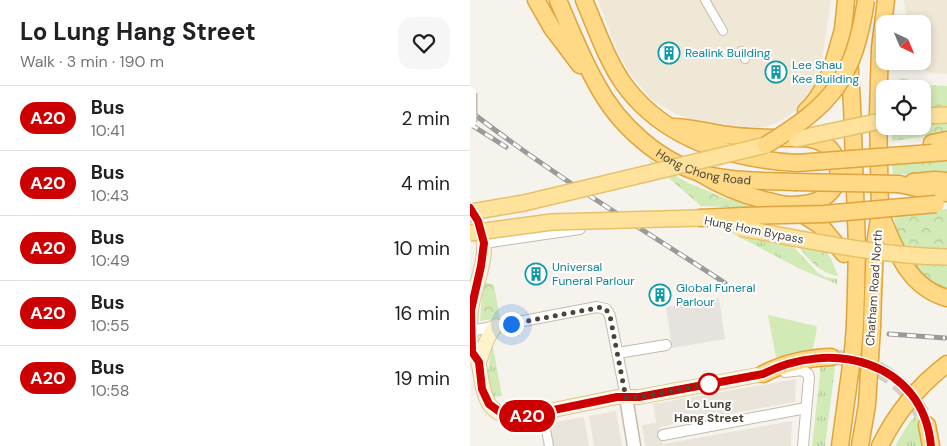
<!DOCTYPE html>
<meta charset="utf-8">
<style>
body{margin:0;font-family:"DM Sans",sans-serif;background:#f6f6f6;color:#202124;height:100vh;display:flex;flex-direction:column;font-size:19px;white-space:nowrap}
*{box-sizing:border-box;margin:0}
p{font-size:16px;color:#757577}
.icon{flex:none;width:28px;height:28px;fill:none;stroke:currentColor;stroke-width:2;stroke-linecap:round;stroke-linejoin:round}
.map{position:relative;flex:1;overflow:hidden}
.panel{display:flex;flex-direction:column;background:#fff;width:470px}
.panel>*{flex:none}
.badge{padding:0 10px;border-radius:16px;font-size:18px;line-height:32px}
.needle{width:32px;rotate:136deg}
.controls{position:absolute;left:406px;top:15px;display:grid;gap:10px}
.controls a{display:grid;place-items:center;width:55px;height:55px;border-radius:10px;background:#fff;box-shadow:0 2px 8px #0003;font-size:25px}
.you{position:absolute;width:25px;height:25px;margin:-12px;border:4px solid #fff;border-radius:50%;background:#1a73e8;box-shadow:0 0 0 8px #1a73e833}
.map>.badge{position:absolute;translate:-50% -50%;box-shadow:0 0 0 2px #fff}
.round{display:grid;place-items:center;flex:none;width:52px;height:52px;border-radius:15px;background:#f6f6f6}
.summary{display:flex;align-items:center;justify-content:space-between;height:85px;padding:0 20px}
h1{font-size:24px;font-weight:700;line-height:38px}
ul{padding:0;list-style:none}
li{display:flex;align-items:center;gap:15px;height:65px;padding:0 20px;border-top:1px solid #e0e0e0}
li div{flex:1}
li b{display:block;font-size:19px}
li em{font-style:normal}
li .badge{min-width:55px;font-weight:700;text-align:center}
main{display:flex;flex:1;min-height:0}
.map>svg:first-child{display:block}
.residential{fill:#eae5da}
.industrial{fill:#e6e2dd}
.education{fill:#efe8d6}
.grass{fill:url(#grass-tufts)}
.forest{fill:url(#forest-crowns)}
.park{fill:#d2eab5}
.lines{fill:none;stroke-linecap:round;stroke-linejoin:round}
.secondary-tunnel{stroke:#d4d0c8;stroke-width:14;stroke-dasharray:14 7;stroke-linecap:butt}
.trunk-tunnel{stroke:#d4d0c8;stroke-width:16;stroke-dasharray:16 8;stroke-linecap:butt}
.pedestrian-casing{stroke:#c2bbae;stroke-width:10}
.minor-casing{stroke:#c2bbae;stroke-width:12}
.tertiary-casing{stroke:#c2bbae;stroke-width:15}
.secondary-casing{stroke:#d6c79b;stroke-width:16}
.primary-casing{stroke:#e6c16a;stroke-width:18}
.trunk-casing{stroke:#e0a43c;stroke-width:19}
.pedestrian{stroke:#fff;stroke-width:8}
.minor{stroke:#fff;stroke-width:10}
.tertiary{stroke:#fff;stroke-width:12}
.secondary{stroke:#fff3cd;stroke-width:14}
.primary{stroke:#ffe39c;stroke-width:15}
.trunk{stroke:#ffd985;stroke-width:16}
.rail-casing{stroke:#9a9a9a;stroke-width:5}
.rail{stroke:#fff;stroke-width:3;stroke-dasharray:9;stroke-linecap:butt}
.tertiary-bridge-casing{stroke:#c2bbae;stroke-width:15;stroke-linecap:butt}
.primary-bridge-casing{stroke:#e6c16a;stroke-width:18;stroke-linecap:butt}
.trunk-bridge-casing{stroke:#e0a43c;stroke-width:19;stroke-linecap:butt}
.tertiary-bridge{stroke:#fff;stroke-width:12}
.primary-bridge{stroke:#ffe39c;stroke-width:15}
.trunk-bridge{stroke:#ffd985;stroke-width:16}
.line-casing{stroke:#fff;stroke-width:11}
.line{stroke:#c00;stroke-width:8}
.walk{stroke:#4b4439;stroke-width:5;stroke-dasharray:0 9}
.stop-dot{fill:#fff;stroke:#c00;stroke-width:2.5}
.labels{text-anchor:middle;dominant-baseline:central;stroke-width:4;stroke-linejoin:round;paint-order:stroke}
.culture-label{font-size:12px;fill:#0d838f;stroke:#fff;text-anchor:start}
.street-label{font-size:12px;fill:#4b4439;stroke:#fff}
.stop-label{font-size:12px;font-weight:bold;fill:#4b4439;stroke:#fff}
</style>
<main>
<section class="panel">
<div class="summary"><div><h1>Lo Lung Hang Street</h1><p>Walk · 3 min · 190 m</p></div><a class="round"><svg class="icon" aria-label="heart" viewBox="0 0 24 24"><path d="M12 20l-8-8c-3-5 5-10 8-4 3-6 11-1 8 4z"/></svg></a></div>
<ul>
<li><span class="badge" style="background:#c00;color:#fff">A20</span><div><b>Bus</b><p>10:41</p></div><em>2 min</em></li>
<li><span class="badge" style="background:#c00;color:#fff">A20</span><div><b>Bus</b><p>10:43</p></div><em>4 min</em></li>
<li><span class="badge" style="background:#c00;color:#fff">A20</span><div><b>Bus</b><p>10:49</p></div><em>10 min</em></li>
<li><span class="badge" style="background:#c00;color:#fff">A20</span><div><b>Bus</b><p>10:55</p></div><em>16 min</em></li>
<li><span class="badge" style="background:#c00;color:#fff">A20</span><div><b>Bus</b><p>10:58</p></div><em>19 min</em></li>
</ul>
</section>
<div class="map">
<svg width="477" height="446" viewBox="0 0 477 446">
<defs>
<pattern id="grass-tufts" width="24" height="20" patternUnits="userSpaceOnUse" patternTransform="scale(1.25)"><rect width="24" height="20" fill="#d2eab5"/><path d="M3 7l-1-3M5 7V3M7 7l1-3M15 17l-1-3M17 17v-4M19 17l1-3" fill="none" stroke="#b6ca9c"/></pattern>
<pattern id="forest-crowns" width="20" height="18" patternUnits="userSpaceOnUse" patternTransform="scale(1.25)"><rect width="20" height="18" fill="#d2eab5"/><path d="M2 6a3 3 0 1 1 6 0M12 15a3 3 0 1 1 6 0" fill="none" stroke="#b6ca9c"/></pattern>
</defs>
<rect width="100%" height="100%" fill="#f6f3ec"/>
<g class="residential">
<path d="M326,379L325,402L189,427L193,444L322,421L321,446H175L172,425L186,423L183,404Z"/>
<path d="M146,411L152,446H124L119,416Z"/>
<path d="M114,417L119,446H83L79,423Z"/>
</g>
<path class="industrial" d="M249,298L255,339L202,348L196,307Z"/>
<g class="education">
<path d="M128,0H361L351,67L342,92L329,108L309,122L296,127L282,129H258L229,123L206,114L182,100L158,71L147,50Z"/>
<path d="M434,0H477V74L460,73L450,67L446,63L445,61H452V24H438Z"/>
</g>
<g class="grass">
<path d="M256,230L319,242L348,273L355,277L367,279V284L330,269Z"/>
<path d="M22,341L32,396L23,397L17,379Z"/>
<path d="M350,360H366L355,446H342L350,375Z"/>
<path d="M452,407L458,421L453,446H425L437,426Z"/>
</g>
<g class="forest">
<path d="M433,78L457,85L477,86V109L453,110L452,89H422L426,81Z"/>
<path d="M453,121H477V133L422,141V126H452Z"/>
<path d="M177,159L218,183L255,198L293,208L231,206Z"/>
<path d="M477,159V175L423,174L422,165Z"/>
<path d="M477,209V292L445,271L427,236L424,215Z"/>
<path d="M344,235L361,258L368,276C351,274 339,260 329,247Z"/>
<path d="M13,282L24,285L30,318L10,321Z"/>
</g>
<path class="park" d="M298,315L346,326L347,328L343,348L311,358L306,357Z"/>
<g class="lines">
<path class="secondary-tunnel" d="M0,208L7,221L13,238"/>
<path class="trunk-tunnel" d="M361,357C405,359 441,384 457,425"/>
<g class="pedestrian-casing">
<g id="pedestrian">
<path d="M235,0L253,31"/>
<path d="M271,51L275,59"/>
<path d="M73,413L79,446"/>
</g>
</g>
<g class="minor-casing">
<g id="minor">
<path d="M14,243L110,229"/>
<path d="M0,331L127,307L136,309L140,316L156,397"/>
<path d="M148,353L196,345"/>
<path d="M315,372L332,370L338,374L339,378L333,446"/>
<path d="M193,435L336,408"/>
</g>
</g>
<g class="tertiary-casing">
<path id="tertiary" d="M156,397L164,446"/>
</g>
<g class="secondary-casing">
<g id="secondary">
<path d="M13,238C18,259 4,288 1,309C0,321 0,340 2,351C4,356 8,360 9,365C14,394 15,421 54,416L147,397H169L293,374"/>
<path d="M9,362C14,349 16,337 26,326"/>
</g>
</g>
<g class="primary-casing">
<path id="primary" d="M452,116L477,115"/>
</g>
<g class="trunk-casing">
<g id="trunk">
<path d="M66,0L82,28L110,65"/>
<path id="s1" d="M88,0C100,28 111,56 126,83C148,125 190,163 237,175C265,181 295,181 324,182"/>
<path d="M114,0C126,28 136,58 153,83C193,139 261,159 327,163"/>
<path d="M376,0L373,30L379,56L382,105L387,247L386,291"/>
<path d="M336,111C359,90 364,59 373,30"/>
<path d="M201,127C220,127 238,132 257,135C277,138 297,138 318,138C331,138 343,137 354,144C374,157 373,186 353,198C344,204 331,205 320,205C313,205 305,203 298,201C272,195 250,186 228,172"/>
<path d="M462,143L477,140"/>
<path d="M462,153L477,152"/>
<path d="M443,182L465,180L477,181"/>
<path d="M429,184L465,192L477,193"/>
<path d="M326,210L351,226L374,254"/>
<path d="M410,213C425,248 437,287 477,298"/>
<path d="M229,218L274,216"/>
<path d="M403,294L405,245L410,212L408,113L410,48L416,0"/>
<path d="M293,374C314,363 337,358 361,357"/>
<path d="M457,425L461,446"/>
<path d="M370,446L383,351L385,325"/>
<path d="M390,446L397,405L402,327"/>
<path d="M410,446C426,413 448,386 477,364"/>
</g>
</g>
<use href="#pedestrian" class="pedestrian"/>
<use href="#minor" class="minor"/>
<use href="#tertiary" class="tertiary"/>
<use href="#secondary" class="secondary"/>
<use href="#primary" class="primary"/>
<use href="#trunk" class="trunk"/>
<g class="rail-casing">
<g id="rail">
<path d="M0,111C81,174 169,227 255,283"/>
<path d="M0,124L36,147"/>
<path d="M419,334L475,338"/>
</g>
</g>
<use href="#rail" class="rail"/>
<g class="tertiary-bridge-casing">
<path id="tertiary-bridge" d="M0,93V122"/>
</g>
<g class="primary-bridge-casing">
<g id="primary-bridge">
<path d="M326,139L415,120"/>
<path d="M0,212L54,203L296,145"/>
<path d="M270,228C339,240 407,256 477,257"/>
<path d="M0,233L82,222L229,218"/>
</g>
</g>
<g class="trunk-bridge-casing">
<g id="trunk-bridge">
<path d="M296,145C363,104 384,79 396,0"/>
<path d="M327,163L462,153"/>
<path d="M324,182L429,184"/>
<path d="M274,216L354,214L466,204"/>
<path d="M385,325L386,291"/>
<path d="M402,327L403,294"/>
</g>
</g>
<use href="#tertiary-bridge" class="tertiary-bridge"/>
<use href="#primary-bridge" class="primary-bridge"/>
<use href="#trunk-bridge" class="trunk-bridge"/>
</g>
<g class="lines">
<g class="line-casing">
<path id="line" d="M0,208L8,221L14,243L11,266L1,310L2,352L9,362L12,389L19,404L34,415L45,418L54,416L147,397H169L293,374C360,339 453,360 461,446"/>
</g>
<use href="#line" class="line"/>
<path class="walk" d="M41,324L132,307L136,309L140,316L156,398L169,397L239,384"/>
</g>
<defs>
<g id="building-ring" transform="scale(1.125)"><circle r="9.5" fill="#fff" stroke="#0f9aa8" stroke-width="1.5"/><path d="M-4-6H4V6H1V3H-1V6H-4ZM-2.5-4.3h1.7v1.8h-1.7ZM.8-4.3h1.7v1.8H.8ZM-2.5-1h1.7V.8h-1.7ZM.8-1h1.7V.8H.8Z" fill="#0f9aa8"/></g>
</defs>
<g fill-rule="evenodd">
<use href="#building-ring" x="199" y="53"/>
<use href="#building-ring" x="306" y="72"/>
<use href="#building-ring" x="66" y="274"/>
<use href="#building-ring" x="190" y="295"/>
</g>
<circle class="stop-dot" cx="239" cy="384" r="10"/>
<g class="labels">
<g class="culture-label">
<text x="215" y="53">Realink Building</text>
<text x="322" y="65">Lee Shau<tspan x="322" dy="14">Kee Building</tspan></text>
<text x="82" y="267">Universal<tspan x="82" dy="14">Funeral Parlour</tspan></text>
<text x="206" y="288">Global Funeral<tspan x="206" dy="14">Parlour</tspan></text>
</g>
<g class="street-label">
<text stroke="none"><textPath href="#s1" startOffset="234">Hong Chong Road</textPath></text>
<text transform="translate(284 230) rotate(11)">Hung Hom Bypass</text>
<text transform="translate(404 288) rotate(-86)">Chatham Road North</text>
</g>
<g class="stop-label">
<text x="239" y="404">Lo Lung<tspan x="239" dy="14">Hang Street</tspan></text>
</g>
</g>
</svg>
<div class="controls">
<a><svg class="needle" viewBox="-14 -14 28 28"><path d="M0-13l5 13h-10z" fill="#e53935"/><path d="M0 13l5-13h-10z" fill="#757577"/></svg></a>
<a><svg class="icon" aria-label="locate" viewBox="0 0 24 24"><circle cx="12" cy="12" r="6"/><path d="M12 2v4M12 18v4M2 12h4M18 12h4"/></svg></a>
</div>
<div class="you" style="left:41px;top:324px"></div>
<b class="badge" style="left:57px;top:416px;background:#c00;color:#fff">A20</b>
</div>
</main>
